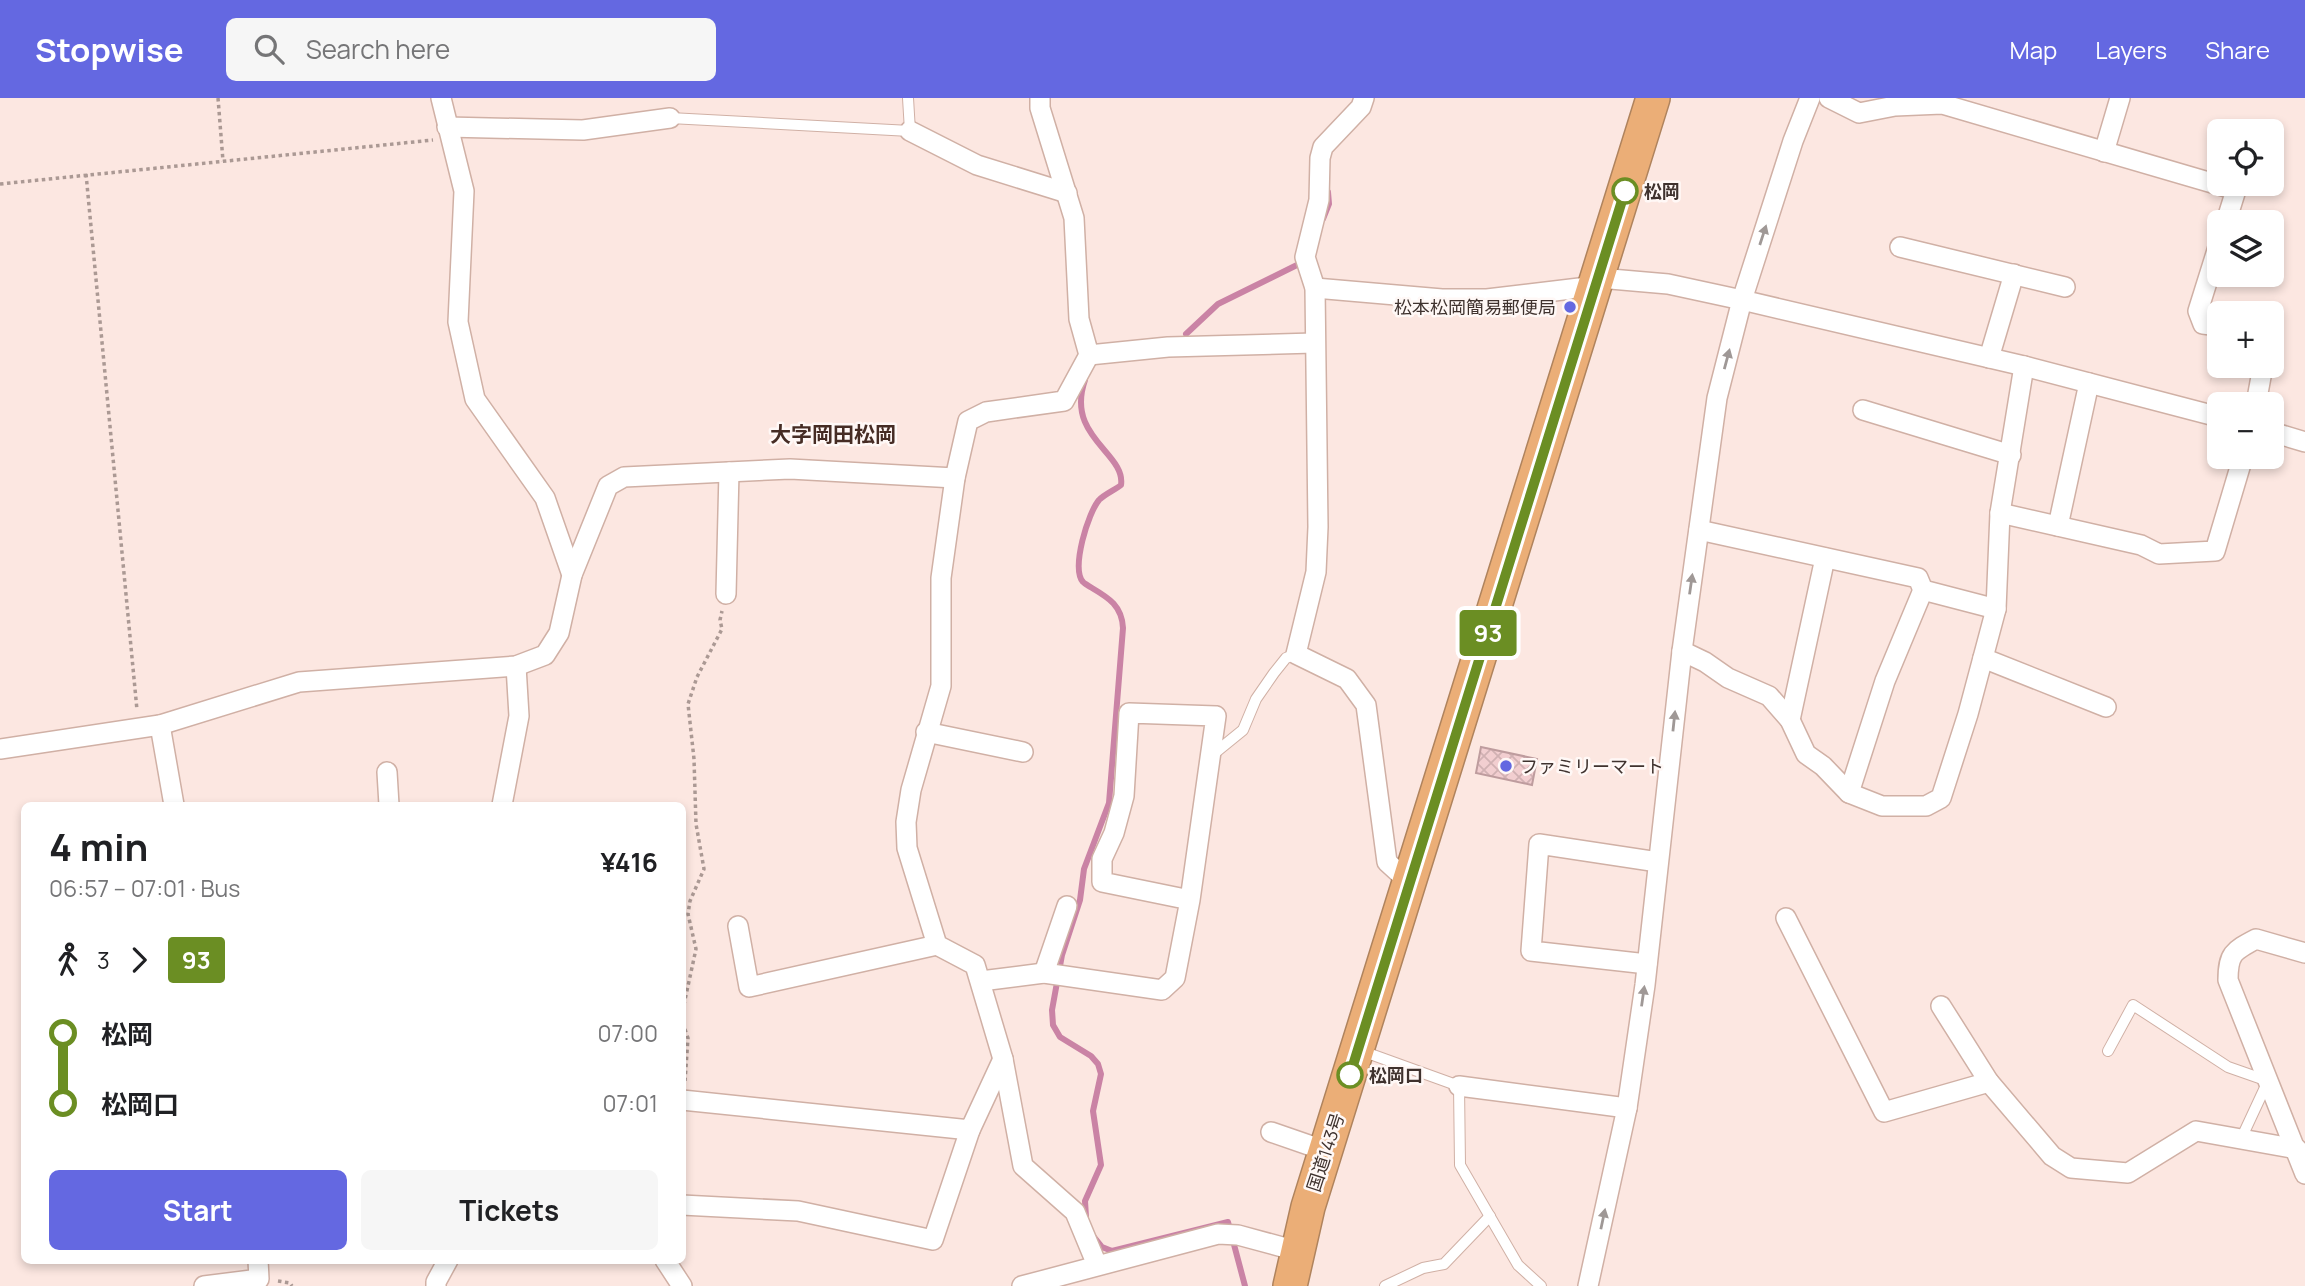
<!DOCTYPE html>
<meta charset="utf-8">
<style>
body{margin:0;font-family:Manrope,"Noto Sans JP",sans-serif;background:#f6f6f6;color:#202124;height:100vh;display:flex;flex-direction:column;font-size:26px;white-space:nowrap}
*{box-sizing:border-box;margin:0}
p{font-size:23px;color:#757577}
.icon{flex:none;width:38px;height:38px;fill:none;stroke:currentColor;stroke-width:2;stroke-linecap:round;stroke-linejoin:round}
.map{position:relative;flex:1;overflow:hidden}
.side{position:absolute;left:21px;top:704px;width:665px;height:462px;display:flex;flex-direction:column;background:#fff;border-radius:10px;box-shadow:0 4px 10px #0003}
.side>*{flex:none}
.badge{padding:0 14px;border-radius:5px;font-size:24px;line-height:46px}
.buttons{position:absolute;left:2207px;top:21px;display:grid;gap:14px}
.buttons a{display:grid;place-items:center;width:77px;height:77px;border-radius:10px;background:#fff;box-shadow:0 4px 10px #0003;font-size:35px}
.map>.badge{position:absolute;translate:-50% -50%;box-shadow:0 0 0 4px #fff}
.legs{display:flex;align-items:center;gap:10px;height:77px;padding:0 28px;font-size:23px}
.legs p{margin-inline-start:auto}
.head{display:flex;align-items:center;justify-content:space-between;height:119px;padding:0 28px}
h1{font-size:38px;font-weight:700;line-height:52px}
.button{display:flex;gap:14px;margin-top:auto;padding:14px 28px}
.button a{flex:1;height:80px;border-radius:10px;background:#6468e1;color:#fff;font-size:28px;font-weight:700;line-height:80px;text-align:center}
.button a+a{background:#f6f6f6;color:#202124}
ul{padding:0 28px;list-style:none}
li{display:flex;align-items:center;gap:24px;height:70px;font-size:26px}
li i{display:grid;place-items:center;width:10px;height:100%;margin:0 9px;background:currentColor}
li i::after{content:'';width:18px;height:18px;margin:-9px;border:5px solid;border-radius:50%;background:#fff}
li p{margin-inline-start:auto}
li:first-child i{background:linear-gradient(#0000 50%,currentColor 0)}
li:last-child i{background:linear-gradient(currentColor 50%,#0000 0)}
header{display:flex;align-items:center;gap:42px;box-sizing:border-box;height:98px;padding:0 35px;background:#6468e1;color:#fff}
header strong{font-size:33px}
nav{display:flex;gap:38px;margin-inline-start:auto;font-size:24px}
.search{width:490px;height:63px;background:#f6f6f6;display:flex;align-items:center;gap:18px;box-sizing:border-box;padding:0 24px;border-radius:10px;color:#757577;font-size:26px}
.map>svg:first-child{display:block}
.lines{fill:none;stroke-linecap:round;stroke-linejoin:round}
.stream{stroke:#ca83a5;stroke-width:6}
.building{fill:url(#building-cross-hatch);stroke:#be9c9e;stroke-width:2}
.lane-casing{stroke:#d0b0a5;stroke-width:12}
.street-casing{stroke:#d0b0a5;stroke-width:22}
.highway-casing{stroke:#af835d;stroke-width:36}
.path{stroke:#ab9994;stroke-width:3.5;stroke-dasharray:3.5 3.5;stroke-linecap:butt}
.lane{stroke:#fff;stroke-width:10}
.street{stroke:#fff;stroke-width:19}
.highway{stroke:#ebae77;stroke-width:33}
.oneway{fill:#9f9896}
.line-1-casing{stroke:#fff;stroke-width:16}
.line-1{stroke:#6b8e23;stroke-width:10}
.stop-1-dot{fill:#fff;stroke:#6b8e23;stroke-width:3.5}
.poi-dot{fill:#6468e1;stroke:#fff8f6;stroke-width:2.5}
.labels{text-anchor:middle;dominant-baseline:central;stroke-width:5;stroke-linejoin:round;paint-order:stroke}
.stop-label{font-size:18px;font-weight:bold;fill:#3f322e;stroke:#fff8f6;text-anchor:start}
.poi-label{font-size:18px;fill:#3f322e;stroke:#fff8f6;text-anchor:end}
.street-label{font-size:18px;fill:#3f322e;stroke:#fff8f6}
.quarter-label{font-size:21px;font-weight:bold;fill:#462c24;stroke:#fff8f6}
</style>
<header>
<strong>Stopwise</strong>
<div class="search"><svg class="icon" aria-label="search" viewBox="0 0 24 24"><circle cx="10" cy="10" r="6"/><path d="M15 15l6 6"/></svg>Search here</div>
<nav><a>Map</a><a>Layers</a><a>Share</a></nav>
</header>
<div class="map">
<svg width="2305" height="1188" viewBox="0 0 2305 1188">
<defs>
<pattern id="building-cross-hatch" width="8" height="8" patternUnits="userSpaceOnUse" patternTransform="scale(1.75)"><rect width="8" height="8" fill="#f2ced0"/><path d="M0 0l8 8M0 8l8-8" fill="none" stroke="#d1b1b3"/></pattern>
</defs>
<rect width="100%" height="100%" fill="#fce7e1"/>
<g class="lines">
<g class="stream">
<path d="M1323,121L1329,106L1328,94"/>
<path d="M1186,236L1218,206L1303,164"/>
<path d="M1085,282C1065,339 1126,355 1121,387C1115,392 1105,396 1099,402C1088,415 1071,470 1083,484C1083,485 1091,489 1092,490C1109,500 1122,508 1123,530L1109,705L1084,771L1080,802L1062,857L1052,912L1053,927L1060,939L1091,958L1098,966L1101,976L1093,1013L1101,1067L1085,1103L1086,1119"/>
<path d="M1094,1139L1102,1149L1112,1153L1228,1124L1245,1188"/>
</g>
</g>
<path class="building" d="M1481,649L1537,661L1532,687L1476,675Z"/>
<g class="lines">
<g class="lane-casing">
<g id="lane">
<path d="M670,20L910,33L908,0"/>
<path d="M1211,658L1243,632L1256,601L1274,575L1286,560L1296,556"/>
<path d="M1362,953L1459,988L1460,1067L1518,1167L1541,1188"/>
<path d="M2108,953L2133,907L2228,969L2268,983L2241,1041"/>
<path d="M1385,1188L1423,1170L1444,1166L1490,1118"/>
</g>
</g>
<g class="street-casing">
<g id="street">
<path d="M441,0L464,93L458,224L475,301L545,400L572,477"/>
<path d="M1040,0V10L1074,120L1079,221L1089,257L1064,303L986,314L968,323L955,380L941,480V588L911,692L906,724L907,750L937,847L975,867L1003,961L1023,1068L1075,1114L1097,1167"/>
<path d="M1364,0L1361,9L1323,49L1320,60L1319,102L1305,159L1315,190L1318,429L1316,474L1296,556L1347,581L1366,607L1387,764L1410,785"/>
<path d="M1829,0L1859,15L1895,8L1942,6L2236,92L2226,124"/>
<path d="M447,29L583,32L670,20"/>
<path d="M910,33L977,67L1067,95"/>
<path d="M2104,54L2120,0"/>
<path d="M2219,146L2198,213L2203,226L2219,228"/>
<path d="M1900,149L2065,189"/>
<path d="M1599,180L1668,186L1742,202L2024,268L2219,319"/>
<path d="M1315,190L1442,201H1487L1596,188"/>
<path d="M1089,257L1168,249L1314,245"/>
<path d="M1989,260L2014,176"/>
<path d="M2256,306L2263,268"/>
<path d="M1863,312L2011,357"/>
<path d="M2272,334L2305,344"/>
<path d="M2000,415L2141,447L2159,456L2215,453L2243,359"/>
<path d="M2058,428L2089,285"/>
<path d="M1699,432L1918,480L1923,492L1996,511"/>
<path d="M726,496L729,374"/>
<path d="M1682,553L1705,564L1728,580L1769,598L1790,622L1806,656L1823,668L1849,695L1882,708H1926L1941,700L1968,616L1996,511L2000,415L2024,268"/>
<path d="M1983,560L2106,609"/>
<path d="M1790,622L1825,460"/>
<path d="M160,627L174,707"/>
<path d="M926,634L1023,654"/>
<path d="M0,651L160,627L299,584L516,568L545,557L559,535L572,477L608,388L624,379L790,371L955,380"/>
<path d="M387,674L389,707"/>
<path d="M1849,695L1885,583L1923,492"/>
<path d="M502,707L519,618L516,568"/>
<path d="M1786,820L1884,1014L1989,984"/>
<path d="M738,828L749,889L937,847"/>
<path d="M2305,855L2256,841C2233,853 2228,856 2228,882L2305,1076"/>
<path d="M1647,866L1531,853L1539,746L1658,764"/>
<path d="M1044,875L1067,808"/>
<path d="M981,883L1044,875L1162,892L1175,880L1190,802L1216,618L1129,615L1124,698L1114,735L1102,761V784L1190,802"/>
<path d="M1941,908L1989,984L2052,1058L2071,1070L2128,1075L2196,1033L2297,1051"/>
<path d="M1459,988L1627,1010"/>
<path d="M682,1002L970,1032L1003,961"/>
<path d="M1271,1034L1326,1053"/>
<path d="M682,1107L798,1113L933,1142L970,1032"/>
<path d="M665,1162L682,1188"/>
<path d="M204,1188L259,1181L258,1162"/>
<path d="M436,1188V1184L448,1162"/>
<path d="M1022,1188L1218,1136L1238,1137L1297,1153"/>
<path d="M1588,1188L1627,1010L1645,887L1682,553L1717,300L1742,202L1793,43L1810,0"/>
</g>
</g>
<g class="highway-casing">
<path id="highway" d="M1290,1188L1308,1109L1653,0"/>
</g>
<g class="path">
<path d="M218,0L223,63"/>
<path d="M86,76L137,612"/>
<path d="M0,86L433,42"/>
<path d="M685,983L688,940L683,926V911L696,851L688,816L690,803L704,771L696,726L694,661L688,606L697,579L722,531L720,522L722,513"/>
<path d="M278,1183L290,1185L292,1188"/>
</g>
<use href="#lane" class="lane"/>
<use href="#street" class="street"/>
<use href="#highway" class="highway"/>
</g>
<defs><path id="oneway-solid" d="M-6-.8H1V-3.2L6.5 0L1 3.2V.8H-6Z" transform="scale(1.75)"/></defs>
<g class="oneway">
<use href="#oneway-solid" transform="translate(1763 137) rotate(-72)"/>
<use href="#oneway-solid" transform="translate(1727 261) rotate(-75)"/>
<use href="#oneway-solid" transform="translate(1691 486) rotate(-82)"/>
<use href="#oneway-solid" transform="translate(1674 623) rotate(-84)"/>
<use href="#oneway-solid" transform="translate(1643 898) rotate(-82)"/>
<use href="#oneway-solid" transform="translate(1603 1121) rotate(-78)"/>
</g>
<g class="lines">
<g class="line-1-casing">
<path id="line-1" d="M1350,977L1625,93"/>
</g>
<use href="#line-1" class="line-1"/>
</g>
<g class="stop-1-dot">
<circle cx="1625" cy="93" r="12"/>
<circle cx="1350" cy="977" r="12"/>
</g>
<g class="poi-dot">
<circle cx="1570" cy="209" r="7"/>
<circle cx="1506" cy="668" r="7"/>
</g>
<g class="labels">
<g class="stop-label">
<text x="1644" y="93">松岡</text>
<text x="1369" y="977">松岡口</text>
</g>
<g class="poi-label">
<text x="1556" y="209">松本松岡簡易郵便局</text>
<text x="1520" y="668" text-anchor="start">ファミリーマート</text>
</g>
<g class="street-label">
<text transform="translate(1325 1054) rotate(-72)">国道143号</text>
</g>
<g class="quarter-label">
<text x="833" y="336">大字岡田松岡</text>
</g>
</g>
</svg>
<div class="buttons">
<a><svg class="icon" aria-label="locate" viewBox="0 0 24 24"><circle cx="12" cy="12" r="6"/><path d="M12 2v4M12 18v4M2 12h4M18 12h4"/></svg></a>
<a><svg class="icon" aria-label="layers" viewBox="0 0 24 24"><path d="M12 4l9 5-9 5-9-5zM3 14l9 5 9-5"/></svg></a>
<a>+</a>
<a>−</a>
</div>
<b class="badge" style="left:1488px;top:535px;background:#6b8e23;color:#fff">93</b>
<section class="side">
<div class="head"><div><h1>4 min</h1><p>06:57 – 07:01 · Bus</p></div><b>¥416</b></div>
<div class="legs"><svg class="icon" aria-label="walk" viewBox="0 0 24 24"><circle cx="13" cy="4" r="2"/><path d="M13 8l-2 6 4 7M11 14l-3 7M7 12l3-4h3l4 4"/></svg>3<svg class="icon" aria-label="forward" viewBox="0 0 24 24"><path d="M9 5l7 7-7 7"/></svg><b class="badge" style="background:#6b8e23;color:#fff">93</b></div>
<ul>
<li><i style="color:#6b8e23"></i><b>松岡</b><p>07:00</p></li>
<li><i style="color:#6b8e23"></i><b>松岡口</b><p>07:01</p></li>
</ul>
<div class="button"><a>Start</a><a>Tickets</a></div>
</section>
</div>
